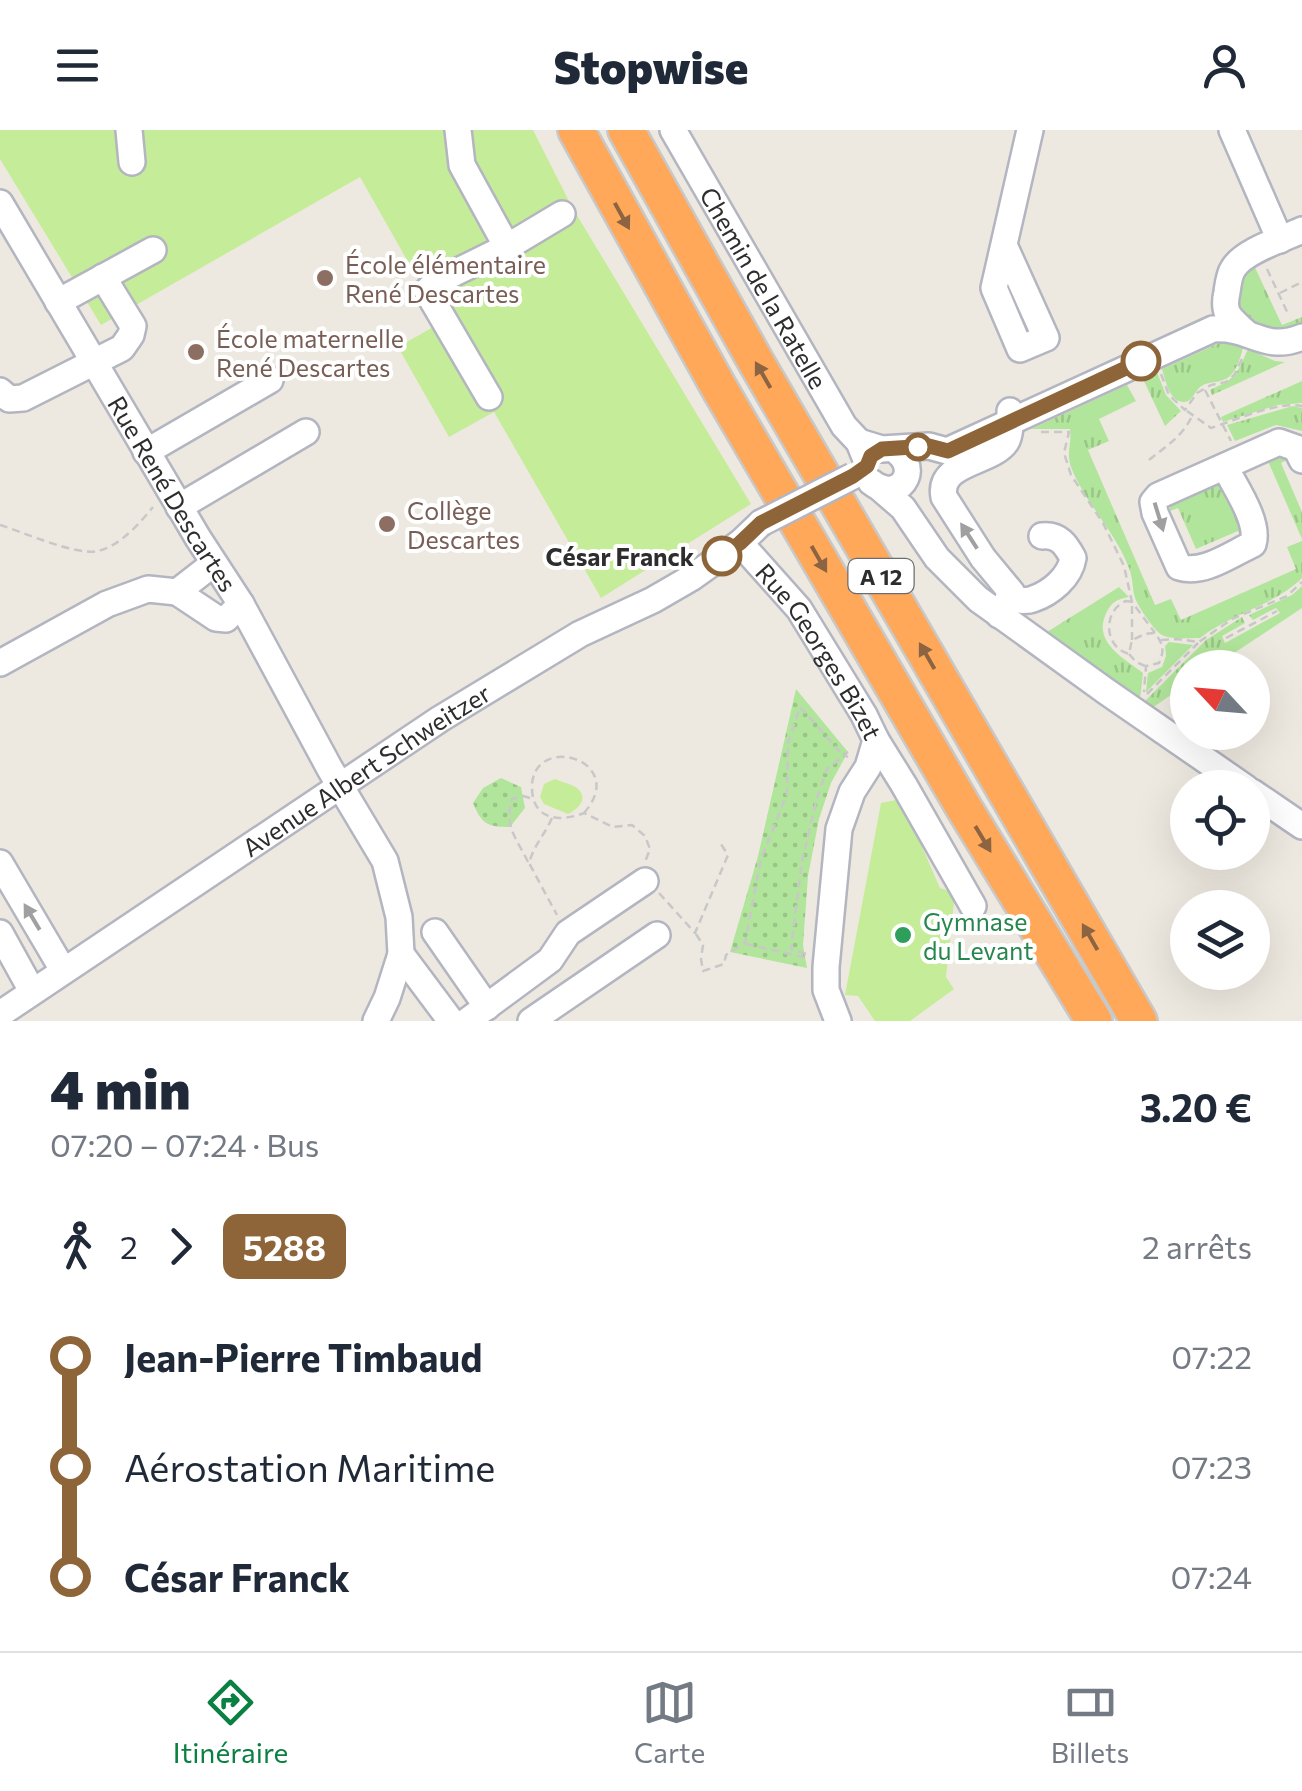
<!DOCTYPE html>
<html lang="fr">
<meta charset="utf-8">
<style>
body{margin:0;font-family:Commissioner,sans-serif;background:#f2f2f3;color:#1f2937;height:100vh;display:flex;flex-direction:column;font-size:38px;white-space:nowrap}
*{box-sizing:border-box;margin:0}
p{font-size:32px;color:#747a83}
.icon{flex:none;width:55px;height:55px;fill:none;stroke:currentColor;stroke-width:2;stroke-linecap:round;stroke-linejoin:round}
.map{position:relative;height:891px;overflow:hidden}
.drawer{display:flex;flex-direction:column;background:#fff;flex:1}
.drawer>*{flex:none}
.badge{padding:0 20px;border-radius:15px;font-size:35px;line-height:65px}
.needle{width:65px;rotate:296deg}
.fabs{position:absolute;left:1170px;top:520px;display:grid;gap:20px}
.fabs a{display:grid;place-items:center;width:100px;height:100px;border-radius:50%;background:#fff;box-shadow:0 10px 40px #0002;font-size:50px}
.map>.badge{position:absolute;translate:-50% -50%;box-shadow:0 0 0 5px #fff}
.legs{display:flex;align-items:center;gap:15px;height:110px;padding:0 50px;font-size:32px}
.legs p{margin-inline-start:auto}
.head{display:flex;align-items:center;justify-content:space-between;height:170px;padding:0 50px}
h1{font-size:55px;font-weight:800;line-height:75px}
ul{padding:0 50px;list-style:none}
li{display:flex;align-items:center;gap:35px;height:110px;font-size:38px}
li i{display:grid;place-items:center;width:15px;height:100%;margin:0 12px;background:currentColor}
li i::after{content:'';width:25px;height:25px;margin:-12px;border:8px solid;border-radius:50%;background:#fff}
li p{margin-inline-start:auto}
li:first-child i{background:linear-gradient(#0000 50%,currentColor 0)}
li:last-child i{background:linear-gradient(currentColor 50%,#0000 0)}
header{display:flex;justify-content:space-between;align-items:center;height:130px;padding:0 50px;background:#fff;font-size:45px;font-weight:800}
.dock{display:flex;justify-content:space-around;align-items:center;height:140px;border-top:2px solid #e0e1e3;background:#fff;font-size:28px;color:#747a83}
.dock a{display:grid;justify-items:center;gap:5px}
.dock .on{color:#0b8043}
.map>svg:first-child{display:block}
.grass{fill:url(#grass-tufts)}
.park{fill:url(#park-dots)}
.pitch{fill:#c5ec98}
.lines{fill:none;stroke-linecap:round;stroke-linejoin:round}
.minor-casing{stroke:#b3b5c0;stroke-width:30}
.highway-casing{stroke:#c8c8c8;stroke-width:40}
.path{stroke:#c8c8c8;stroke-width:2.5;stroke-dasharray:8 5;stroke-linecap:butt}
.minor{stroke:#fff;stroke-width:25}
.highway{stroke:#ffa85a;stroke-width:35}
.minor-bridge-casing{stroke:#b3b5c0;stroke-width:30;stroke-linecap:butt}
.minor-bridge{stroke:#fff;stroke-width:25}
.oneway{fill:#8c6441}
.oneway2{fill:#a0a0a0}
.line-1-casing{stroke:#fff;stroke-width:22}
.line-1{stroke:#8e6539;stroke-width:15}
.education-dot{fill:#8d6e63;stroke:#fff;stroke-width:4}
.stop-1-dot{fill:#fff;stroke:#8e6539;stroke-width:5}
.leisure-dot{fill:#2e9e5b;stroke:#fff;stroke-width:4}
.labels{text-anchor:middle;dominant-baseline:central;stroke-width:8;stroke-linejoin:round;paint-order:stroke}
.shield{fill:#fff;stroke:#6c6c6c;stroke-width:2.5}
.shield-label{font-size:22px;font-weight:bold;fill:#2d2d2d}
.education-label{font-size:25px;fill:#785e54;stroke:#fff;text-anchor:start}
.street-label{font-size:25px;fill:#2d2d2d;stroke:#fff}
.stop-label{font-size:25px;font-weight:bold;fill:#2d2d2d;stroke:#fff;text-anchor:end}
.leisure-label{font-size:25px;fill:#27864d;stroke:#fff;text-anchor:start}
</style>
<header><svg class="icon" aria-label="menu" viewBox="0 0 24 24"><path d="M4 6h16M4 12h16M4 18h16"/></svg>Stopwise<svg class="icon" aria-label="person" viewBox="0 0 24 24"><circle cx="12" cy="8" r="4"/><path d="M4 21q1-7 8-7t8 7"/></svg></header>
<div class="map">
<svg width="1302" height="891" viewBox="0 0 1302 891">
<defs>
<pattern id="grass-tufts" width="24" height="20" patternUnits="userSpaceOnUse" patternTransform="scale(2.5)"><rect width="24" height="20" fill="#b2e59c"/><path d="M3 7l-1-3M5 7V3M7 7l1-3M15 17l-1-3M17 17v-4M19 17l1-3" fill="none" stroke="#99c587"/></pattern>
<pattern id="park-dots" width="8" height="8" patternUnits="userSpaceOnUse" patternTransform="scale(2.5)"><rect width="8" height="8" fill="#b2e59c"/><path d="M2 2h.1M6 6h.1" fill="none" stroke="#99c587" stroke-width="1.8" stroke-linecap="round"/></pattern>
</defs>
<rect width="100%" height="100%" fill="#eee9e0"/>
<g class="grass">
<path d="M1251,129L1282,195L1302,187V202L1256,199L1234,174L1233,166Z"/>
<path d="M1226,210L1243,217C1241,227 1237,239 1230,246C1222,254 1209,250 1200,257C1195,262 1191,273 1183,272C1169,271 1165,249 1162,239Z"/>
<path d="M1248,219L1275,231L1285,232L1212,265L1210,260C1237,248 1236,245 1248,219Z"/>
<path d="M1157,242L1166,265L1181,281L1165,296L1143,249Z"/>
<path d="M1302,251V273L1278,275L1223,292L1221,287Z"/>
<path d="M1127,255L1136,271L1099,289L1109,311L1088,320L1155,475L1171,469L1181,490L1296,439L1287,417L1302,411V448C1274,476 1231,483 1200,508C1189,508 1172,510 1162,505C1155,502 1137,475 1135,468C1132,458 1133,448 1129,438C1115,401 1085,373 1071,337C1066,323 1072,313 1070,299H1031Z"/>
<path d="M1293,276L1302,278V301L1276,295L1235,311L1227,295Z"/>
<path d="M1275,324L1284,325L1289,329L1281,333L1302,382V409L1267,329Z"/>
<path d="M1218,352L1221,353L1244,400L1242,409L1238,401L1196,419L1178,378L1170,381V375L1174,370Z"/>
<path d="M1302,456V478L1213,537L1188,538L1187,554L1152,578L1144,572L1206,510L1242,487L1245,493L1222,506L1225,513L1280,483L1276,478L1253,490L1249,485L1292,465Z"/>
<path d="M1119,457L1129,467C1115,469 1110,474 1105,486C1094,513 1125,529 1143,543L1140,569L1047,502Z"/>
<path d="M1169,512L1193,515L1146,562L1148,543L1162,537L1166,526L1165,516Z"/>
</g>
<g class="park">
<path d="M796,559L848,622L831,653L819,689L808,746L803,815L807,838L730,822L758,726Z"/>
<path d="M501,648L521,657L525,678L510,697C488,697 482,695 473,673L483,658Z"/>
</g>
<g class="pitch">
<path d="M0,0H533L572,77L751,374L601,468L494,282L449,307L398,217L442,192L360,47L101,195L0,29Z"/>
<path d="M555,649C561,652 573,654 578,659C589,669 577,680 568,684L544,674L540,667L544,654Z"/>
<path d="M901,669L940,758L955,763L946,847L954,859L910,891H875L858,866L845,865L881,673Z"/>
</g>
<g class="lines">
<g class="minor-casing">
<g id="minor">
<path d="M129,0L132,32"/>
<path d="M458,0L462,35L507,117"/>
<path id="s1" d="M673,0L844,296L859,312L865,327"/>
<path d="M1232,0L1280,110"/>
<path id="s2" d="M0,73L198,408L241,474L330,639L385,731L399,787L401,824L387,868L376,891"/>
<path d="M1004,115L1046,208L1020,219L994,158L1030,0"/>
<path d="M58,172L153,120"/>
<path d="M1245,202C1230,188 1222,184 1227,162C1228,155 1229,145 1233,139C1243,121 1283,109 1302,100"/>
<path d="M0,261L9,269L23,268L122,218L131,205L133,196L103,147"/>
<path d="M489,267L427,161L436,152L507,117L562,84"/>
<path d="M859,312L882,319L929,316L947,321L1213,199C1251,196 1264,223 1302,207"/>
<path d="M146,322L270,250"/>
<path d="M1225,337C1235,357 1260,392 1253,414C1231,424 1203,445 1179,437L1155,383L1153,372L1158,366L1279,312L1296,318L1302,330"/>
<path d="M871,352C898,374 923,340 895,320"/>
<path d="M881,359L903,378L937,428L978,469L1107,562L1246,658"/>
<path d="M179,377L306,302"/>
<path id="s3" d="M740,413L799,479L864,585L876,610L868,637L852,662L839,699L826,837V860L838,891"/>
<path d="M213,434L177,462L216,488L226,489L241,474"/>
<path d="M1008,469C1016,470 1026,472 1033,469C1051,463 1070,447 1073,428C1066,415 1059,404 1042,406"/>
<path d="M999,485L1012,463L983,428L944,367C937,332 992,333 1006,312C1011,304 1010,290 1010,281"/>
<path d="M0,533L107,474L148,459L177,462"/>
<path d="M876,610L904,655L973,776"/>
<path d="M1252,662L1302,696"/>
<path d="M0,733L63,840"/>
<path d="M435,802L487,877"/>
<path d="M0,803L32,861"/>
<path d="M401,824L451,891"/>
<path id="s4" d="M0,884L440,589L580,504L653,470L691,448L740,413L761,393"/>
<path d="M467,891L550,830L568,803L645,751"/>
<path d="M531,891L657,805"/>
</g>
</g>
<g class="highway-casing">
<g id="highway">
<path d="M576,0L718,256L964,678L1094,891"/>
<path d="M626,0L756,232L1139,891"/>
</g>
</g>
<g class="path">
<path d="M1267,139L1289,186"/>
<path d="M1280,163L1302,152"/>
<path d="M1161,244L1169,265L1185,280L1197,263L1211,255L1226,252L1234,245L1243,227"/>
<path d="M1205,260L1231,311"/>
<path d="M1187,281L1211,298C1236,290 1278,271 1302,276"/>
<path d="M1041,302H1069L1064,323L1071,345L1103,393L1124,436L1132,472L1155,503"/>
<path d="M1149,330C1165,317 1183,306 1192,286"/>
<path d="M0,395C23,402 76,426 98,421C120,416 140,393 153,377"/>
<path d="M1226,508L1277,481"/>
<path d="M1132,510V472L1126,471C1103,480 1103,517 1129,524L1132,510L1145,504L1155,503C1163,514 1165,520 1159,533L1146,536L1144,562"/>
<path d="M1161,510L1177,509L1199,512L1232,489L1287,466L1302,452"/>
<path d="M1129,524L1136,532L1145,536"/>
<path d="M1147,564L1198,513"/>
<path d="M584,683C631,629 530,601 532,659C533,691 561,692 584,683L613,697L632,695L645,706L650,719L645,732"/>
<path d="M552,688C544,706 535,713 529,733L557,785"/>
<path d="M528,732C516,707 504,697 512,669L523,666L530,668"/>
<path d="M659,763L695,803L728,725L719,711"/>
<path d="M696,804L703,815L701,829L703,841L724,834L726,825L745,813L761,729L787,664L788,613L800,577L842,624L848,627"/>
<path d="M746,814L807,828"/>
<path d="M806,824L791,819L802,731L817,668L827,639L848,622"/>
</g>
<use href="#minor" class="minor"/>
<use href="#highway" class="highway"/>
<g class="minor-bridge-casing">
<path id="minor-bridge" d="M761,393L853,346"/>
</g>
<use href="#minor-bridge" class="minor-bridge"/>
</g>
<defs><path id="oneway-solid" d="M-6-.8H1V-3.2L6.5 0L1 3.2V.8H-6Z" transform="scale(2.5)"/></defs>
<g class="oneway">
<use href="#oneway-solid" transform="translate(622 86) rotate(61)"/>
<use href="#oneway-solid" transform="translate(763 245) rotate(-120)"/>
<use href="#oneway-solid" transform="translate(819 429) rotate(60)"/>
<use href="#oneway-solid" transform="translate(927 526) rotate(-120)"/>
<use href="#oneway-solid" transform="translate(983 709) rotate(59)"/>
<use href="#oneway-solid" transform="translate(1090 807) rotate(-120)"/>
</g>
<g class="oneway2">
<use href="#oneway-solid" transform="translate(1159 387) rotate(73)"/>
<use href="#oneway-solid" transform="translate(969 406) rotate(-123)"/>
<use href="#oneway-solid" transform="translate(32 787) rotate(-121)"/>
</g>
<g class="lines">
<g class="line-1-casing">
<path id="line-1" d="M722,426L740,413L761,393L853,346L867,336L871,326L882,319L929,316L948,321L1141,231"/>
</g>
<use href="#line-1" class="line-1"/>
</g>
<g class="education-dot">
<circle cx="325" cy="148" r="10"/>
<circle cx="196" cy="222" r="10"/>
<circle cx="387" cy="394" r="10"/>
</g>
<g class="stop-1-dot">
<circle cx="1141" cy="231" r="18"/>
<circle cx="918" cy="317" r="12"/>
<circle cx="722" cy="426" r="18"/>
</g>
<circle class="leisure-dot" cx="903" cy="805" r="10"/>
<g class="labels">
<rect class="shield" x="848.5" y="429" width="65" height="34" rx="8"/>
<g class="shield-label">
<text x="881" y="446">A 12</text>
</g>
<g class="education-label">
<text x="345" y="134">École élémentaire<tspan x="345" dy="29">René Descartes</tspan></text>
<text x="216" y="208">École maternelle<tspan x="216" dy="29">René Descartes</tspan></text>
<text x="407" y="380">Collège<tspan x="407" dy="29">Descartes</tspan></text>
</g>
<g class="street-label">
<text stroke="none"><textPath href="#s1" startOffset="182">Chemin de la Ratelle</textPath></text>
<text stroke="none"><textPath href="#s2" startOffset="338">Rue René Descartes</textPath></text>
<text stroke="none"><textPath href="#s3" startOffset="135">Rue Georges Bizet</textPath></text>
<text stroke="none"><textPath href="#s4" startOffset="440">Avenue Albert Schweitzer</textPath></text>
</g>
<g class="stop-label">
<text x="694" y="426">César Franck</text>
</g>
<g class="leisure-label">
<text x="923" y="791">Gymnase<tspan x="923" dy="29">du Levant</tspan></text>
</g>
</g>
</svg>
<div class="fabs">
<a><svg class="needle" viewBox="-14 -14 28 28"><path d="M0-13l5 13h-10z" fill="#e53935"/><path d="M0 13l5-13h-10z" fill="#747a83"/></svg></a>
<a><svg class="icon" aria-label="locate" viewBox="0 0 24 24"><circle cx="12" cy="12" r="6"/><path d="M12 2v4M12 18v4M2 12h4M18 12h4"/></svg></a>
<a><svg class="icon" aria-label="layers" viewBox="0 0 24 24"><path d="M12 4l9 5-9 5-9-5zM3 14l9 5 9-5"/></svg></a>
</div>
</div>
<section class="drawer">
<div class="head"><div><h1>4 min</h1><p>07:20 – 07:24 · Bus</p></div><b>3.20 €</b></div>
<div class="legs"><svg class="icon" aria-label="walk" viewBox="0 0 24 24"><circle cx="13" cy="4" r="2"/><path d="M13 8l-2 6 4 7M11 14l-3 7M7 12l3-4h3l4 4"/></svg>2<svg class="icon" aria-label="forward" viewBox="0 0 24 24"><path d="M9 5l7 7-7 7"/></svg><b class="badge" style="background:#8e6539;color:#fff">5288</b><p>2 arrêts</p></div>
<ul>
<li><i style="color:#8e6539"></i><b>Jean-Pierre Timbaud</b><p>07:22</p></li>
<li><i style="color:#8e6539"></i><span>Aérostation Maritime</span><p>07:23</p></li>
<li><i style="color:#8e6539"></i><b>César Franck</b><p>07:24</p></li>
</ul>
</section>
<nav class="dock">
<a class="on"><svg class="icon" aria-label="directions" viewBox="0 0 24 24"><path d="M12 3l9 9-9 9-9-9zM9 14v-3h6M13 9l2 2-2 2"/></svg>Itinéraire</a>
<a><svg class="icon" aria-label="map" viewBox="0 0 24 24"><path d="M3 6l6-2 6 2 6-2v14l-6 2-6-2-6 2zM9 4v14M15 6v14"/></svg>Carte</a>
<a><svg class="icon" aria-label="tickets" viewBox="0 0 24 24"><path d="M3 7h18v10H3zM15 7v10"/></svg>Billets</a>
</nav>
